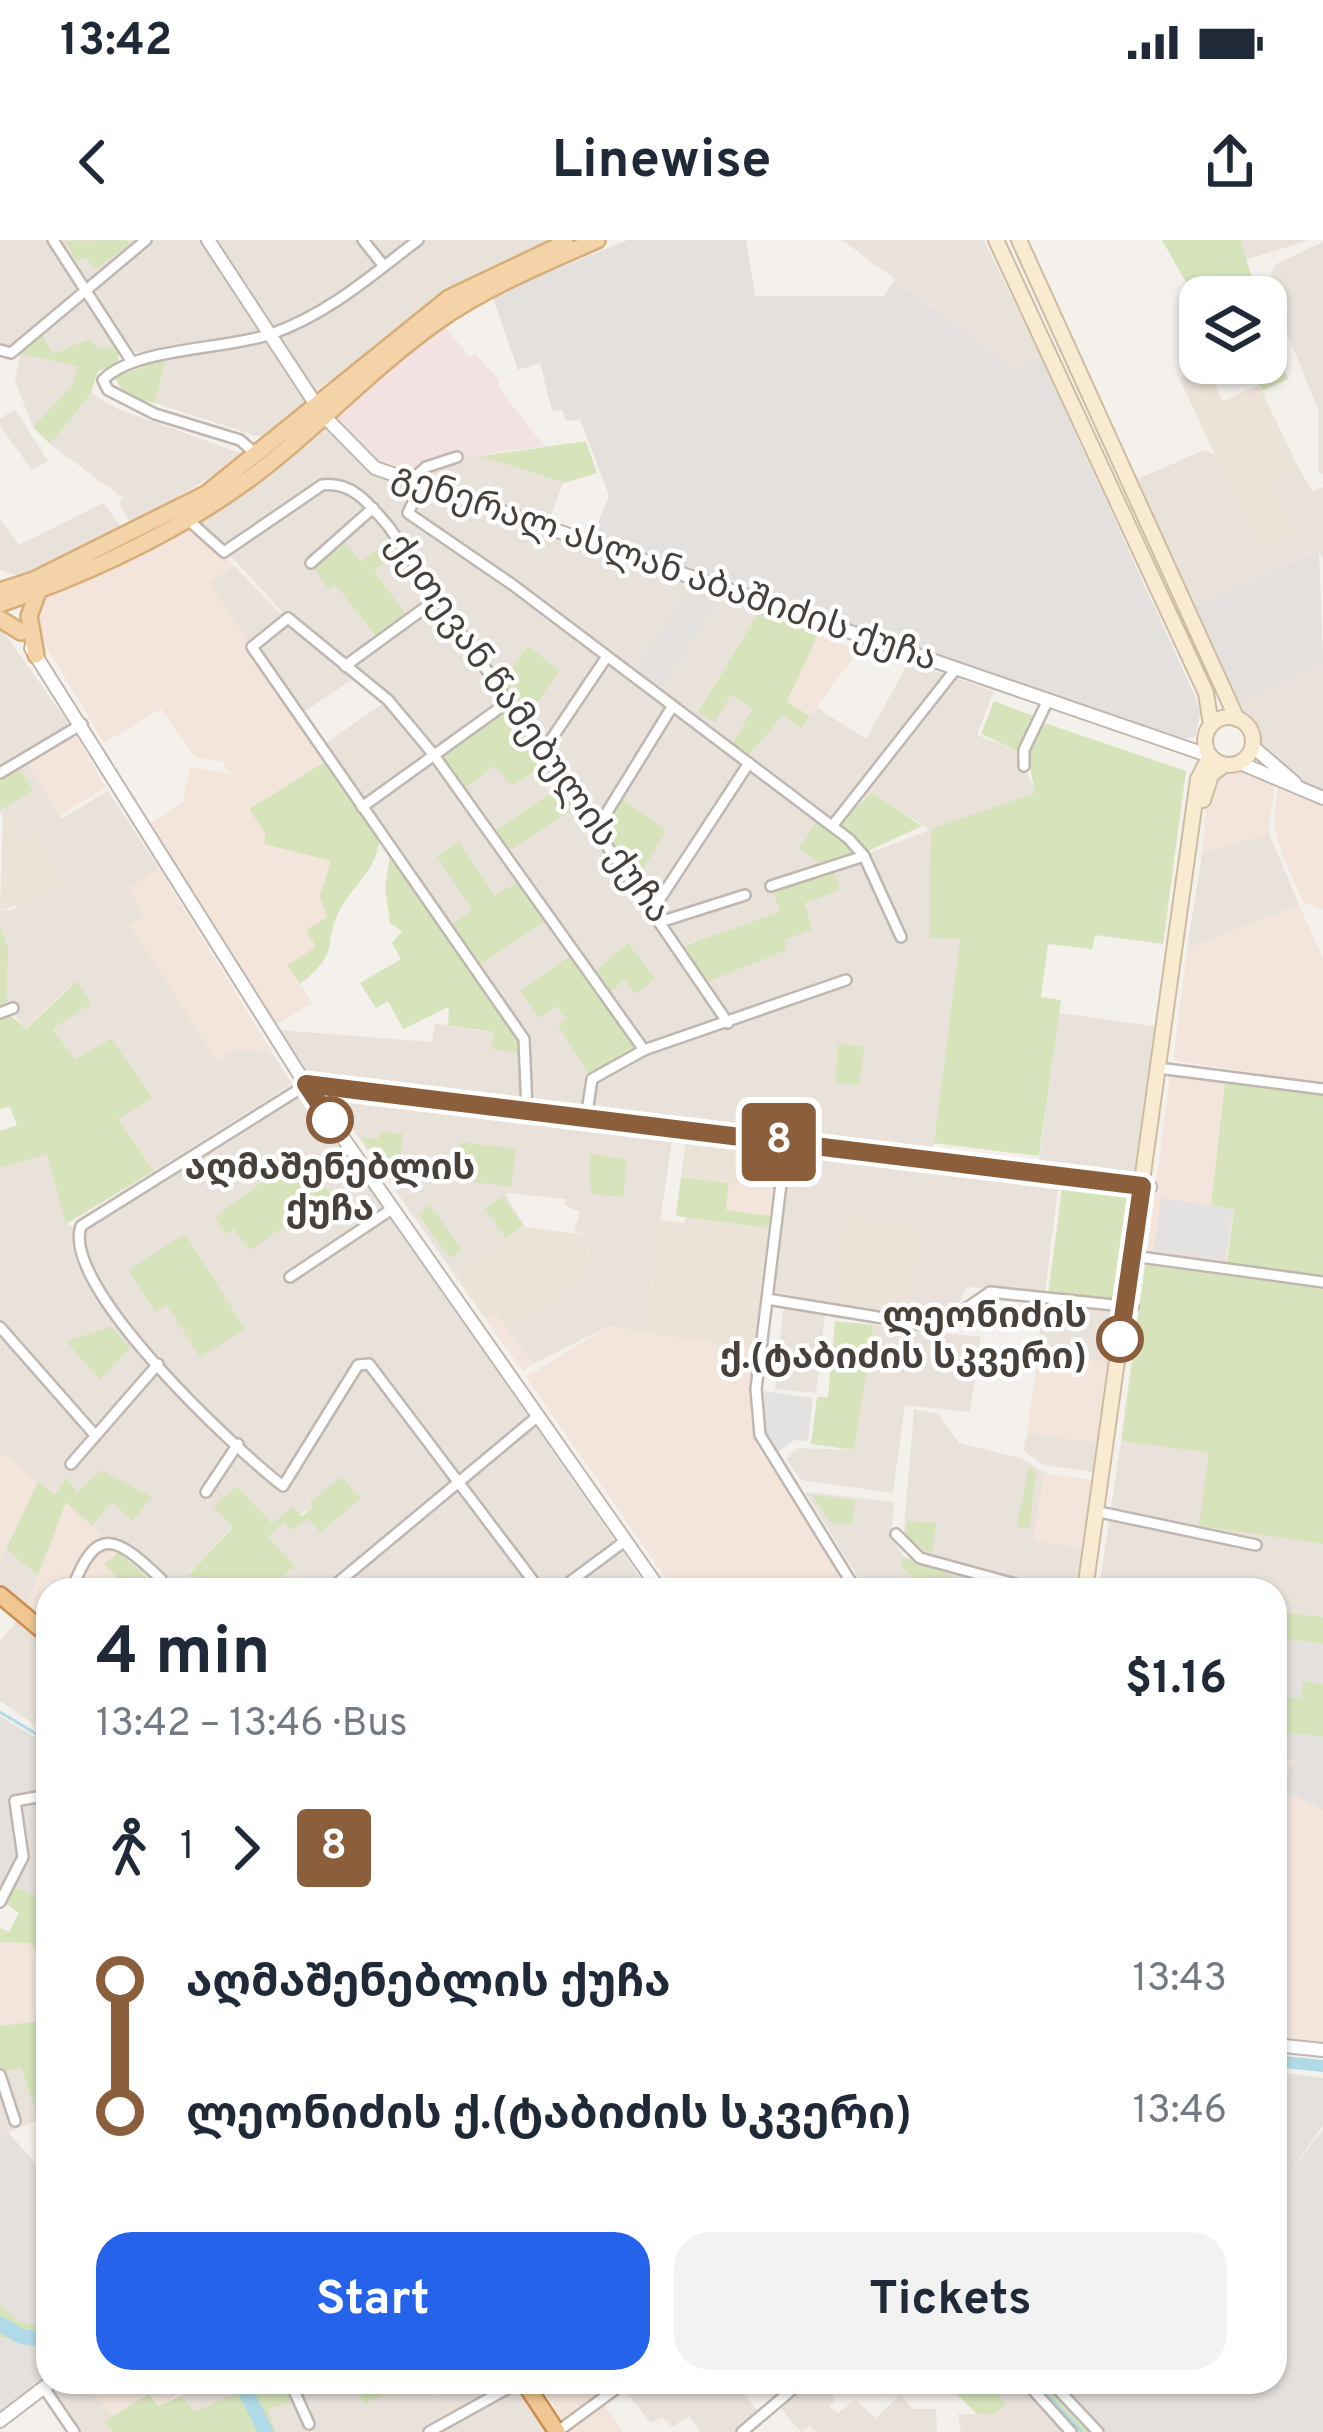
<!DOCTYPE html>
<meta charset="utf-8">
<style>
body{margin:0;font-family:Overpass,"Noto Sans Georgian",sans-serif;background:#f2f2f3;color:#1f2937;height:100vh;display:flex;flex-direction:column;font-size:45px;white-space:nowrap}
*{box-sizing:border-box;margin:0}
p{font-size:39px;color:#747a83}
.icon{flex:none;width:66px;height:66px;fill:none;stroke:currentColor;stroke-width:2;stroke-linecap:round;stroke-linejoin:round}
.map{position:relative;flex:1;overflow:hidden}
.sheet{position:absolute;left:36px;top:1338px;width:1251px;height:816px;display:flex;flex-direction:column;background:#fff;border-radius:36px;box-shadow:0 3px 9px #0004}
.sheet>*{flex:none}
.badge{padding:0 24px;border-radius:9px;font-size:42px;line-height:78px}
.buttons{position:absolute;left:1179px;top:36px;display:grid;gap:24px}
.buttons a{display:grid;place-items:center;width:108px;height:108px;border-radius:24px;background:#fff;box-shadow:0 3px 9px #0004;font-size:60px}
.map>.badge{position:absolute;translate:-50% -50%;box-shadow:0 0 0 6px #fff}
.legs{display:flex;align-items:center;gap:18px;height:132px;padding:0 60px;font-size:39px}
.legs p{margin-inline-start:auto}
.summary{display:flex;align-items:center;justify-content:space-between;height:204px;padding:0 60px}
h1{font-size:66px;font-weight:700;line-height:90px}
.button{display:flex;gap:24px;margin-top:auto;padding:24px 60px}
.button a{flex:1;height:138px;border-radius:36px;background:#2563eb;color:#fff;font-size:48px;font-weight:700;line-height:138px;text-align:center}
.button a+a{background:#f2f2f3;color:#1f2937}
ul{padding:0 60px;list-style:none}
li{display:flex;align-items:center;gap:42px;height:132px;font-size:45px}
li i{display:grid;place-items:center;width:18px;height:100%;margin:0 15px;background:currentColor}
li i::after{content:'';width:30px;height:30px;margin:-15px;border:9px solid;border-radius:50%;background:#fff}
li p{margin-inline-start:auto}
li:first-child i{background:linear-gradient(#0000 50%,currentColor 0)}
li:last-child i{background:linear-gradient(currentColor 50%,#0000 0)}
.status{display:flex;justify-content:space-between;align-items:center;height:84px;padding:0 60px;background:#fff;direction:ltr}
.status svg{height:33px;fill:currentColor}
header{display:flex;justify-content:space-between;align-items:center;height:156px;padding:0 60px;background:#fff;font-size:54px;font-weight:700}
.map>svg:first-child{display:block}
.residential{fill:#e8e2db;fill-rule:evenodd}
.commercial{fill:#f3e5db}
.industrial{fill:#e4e0dd}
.education{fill:#ece3d8}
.medical{fill:#f3e2e2}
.green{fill:#d7e3bb}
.parking{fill:#e4e2e0}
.water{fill:#b1dae9}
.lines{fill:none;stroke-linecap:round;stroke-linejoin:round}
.stream{stroke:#b1dae9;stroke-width:3}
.river{stroke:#b1dae9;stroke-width:15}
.minor-casing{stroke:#bfb7b0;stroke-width:14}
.tertiary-casing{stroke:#bfb7b0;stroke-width:16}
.secondary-casing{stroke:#cebca2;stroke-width:18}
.primary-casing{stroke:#d7ad78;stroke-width:20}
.trunk-casing{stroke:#cc8d4f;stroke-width:20}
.minor{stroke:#fff;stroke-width:9}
.tertiary{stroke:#fff;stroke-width:12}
.secondary{stroke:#f9ead2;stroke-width:14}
.primary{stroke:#f3d3a7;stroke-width:15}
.trunk{stroke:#f0c693;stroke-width:15}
.line-1-casing{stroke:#fff;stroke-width:27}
.line-1{stroke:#8b5e3c;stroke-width:18}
.stop-1-dot{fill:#fff;stroke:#8b5e3c;stroke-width:6}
.labels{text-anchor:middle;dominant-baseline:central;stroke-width:9;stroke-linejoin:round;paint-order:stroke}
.street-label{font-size:36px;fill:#48413b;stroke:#fff}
.stop-label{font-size:36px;font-weight:bold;fill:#48413b;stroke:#fff}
</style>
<div class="status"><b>13:42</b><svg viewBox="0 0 49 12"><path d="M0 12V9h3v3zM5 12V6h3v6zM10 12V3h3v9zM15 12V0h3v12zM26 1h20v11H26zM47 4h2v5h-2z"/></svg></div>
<header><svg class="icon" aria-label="back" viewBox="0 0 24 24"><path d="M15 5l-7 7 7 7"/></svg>Linewise<svg class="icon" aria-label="share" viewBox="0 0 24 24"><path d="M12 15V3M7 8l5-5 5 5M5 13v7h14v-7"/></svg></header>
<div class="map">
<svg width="1323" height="2192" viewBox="0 0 1323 2192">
<rect width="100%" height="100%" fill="#f4f1ec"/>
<g class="residential">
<path d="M0,0H49L82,50L13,107L0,103Z"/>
<path d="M56,0H141L86,45Z"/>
<path d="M153,0H208L315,163L263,198L155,163L166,119L203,111L127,112L91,51Z"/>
<path d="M214,0H553L464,41L313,153Z"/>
<path d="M842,0H984L1039,114L1015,128Z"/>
<path d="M1240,0H1309L1245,20Z"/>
<path d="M1323,2V235L1318,231V169L1268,47L1274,25Z"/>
<path d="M86,55L118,106L99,108L87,99L53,114L41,93Z"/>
<path d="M20,114L78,125L70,148L33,187L15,141Z"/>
<path d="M91,153L118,169L246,215L132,285L119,264L123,258L50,204Z"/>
<path d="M15,169L48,221L32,230L0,186V179Z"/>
<path d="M321,186L415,234L476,214L563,243L546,289L419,250L691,344L633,433L747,517L783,474L801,487L817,468L866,499L909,422L994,451L977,495L1016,510L1036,552L930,698H960L932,920L527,871L522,857L304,832L278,790L432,802L435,783L494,793L527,815L474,728L496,656L438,616L472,670L447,688L320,507L387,461L358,436L299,475L252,407L288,378L230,315L286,270L223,309L186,278ZM340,298L361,322L378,401L336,344ZM508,462L513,546L495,525ZM872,552L930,590L832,627L784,700L786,710L678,707L781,672L827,629L833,584ZM614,718L626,740L559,785L566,779L557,765Z"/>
<path d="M1204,210L1217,215L1259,307L1269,239L1297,225L1312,251L1323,247V319L1318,310L1194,367L1138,239Z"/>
<path d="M103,263L123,289L21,336L0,330V279L19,305Z"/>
<path d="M233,325L285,378L248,404L210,342Z"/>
<path d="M723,356L760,370L698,471L715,481L731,455L754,469L731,505L659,452Z"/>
<path d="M0,387L71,487L0,528Z"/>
<path d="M1323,423V552L1307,547L1264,512L1237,463Z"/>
<path d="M28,523L61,579L108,551L159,628L128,648L146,676L131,686L217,821L237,808L274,815L292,844L154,931L118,878L152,858L110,798L75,821L53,788L71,745L25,789L0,757V671L15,669L34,595L24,602L0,572V537Z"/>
<path d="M1269,593L1299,665L1187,709L1202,614Z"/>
<path d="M1059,773L1161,787L1141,932L1135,937L1038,928Z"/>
<path d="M303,854L649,1350H270L294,1326L267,1298L284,1281L308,1279L361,1260L342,1237L314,1268L272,1285L238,1247L233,1286L189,1333L196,1341L188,1350H160L92,1286L112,1261L134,1280L151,1257L77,1253L65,1238L55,1255L3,1215L0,1218V928L47,913L66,983L80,991Z"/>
<path d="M345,854L673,894L644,1092L609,1086L533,1124L508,1090L588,1035L590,996L574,991L580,972L565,965L566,959L505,953L525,987L454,1034L342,874Z"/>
<path d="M790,911L1059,940L1045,1054L966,1047L957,1069L944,1082L833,1069L818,1060L774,1052Z"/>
<path d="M784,1063L825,1073L816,1153L775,1149Z"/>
<path d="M1042,1063L1121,1073L1113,1123L1038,1113Z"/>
<path d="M874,1085L981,1097L970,1172L905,1165L893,1253L801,1240L786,1219L797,1208L854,1210Z"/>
<path d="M914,1169L938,1174L959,1203L1023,1219L1044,1233L1034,1300L1088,1309L1080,1350H1055L919,1316L903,1299Z"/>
<path d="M1027,1193L1103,1203L1099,1233L1044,1225L1023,1210Z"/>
<path d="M1121,1201L1210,1213L1200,1286L1323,1304V1377L1275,1371V1350H1153L1100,1341Z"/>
<path d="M805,1252L894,1262L891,1298L904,1317L1004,1350H866Z"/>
<path d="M6,1309L38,1336L26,1368L0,1347V1320Z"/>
<path d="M18,1380L48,1406V1494L0,1461V1401Z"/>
<path d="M21,1828L39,1880L0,1895V1833Z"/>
<path d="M51,2142L89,2148L114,2176L106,2182L113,2192H74L44,2148Z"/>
<path d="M188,2142H229L236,2154L193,2173L181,2156Z"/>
<path d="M332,2142H354L364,2164L411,2142H431L439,2155L466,2142H515L550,2192H276L267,2168Z"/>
<path d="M632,2142H736L761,2176L743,2192H700L689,2176L672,2187L662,2177L651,2183L623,2149Z"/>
<path d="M801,2142H828L835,2161L829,2166L838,2173L855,2160L876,2178L900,2155L913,2169H936L937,2192H816L810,2185L801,2192L777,2164Z"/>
<path d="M997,2142H1026L1070,2192H961L958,2174H995Z"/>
</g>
<g class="commercial">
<path d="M186,284L233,324L210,343L325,521L249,569L265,593L264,604L332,621L321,656L327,677L316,707L287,725L312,763L274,786L148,585L183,562L190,527L229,534L223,522L196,518L161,469L104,503L39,394L34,366L42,356Z"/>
<path d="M818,395L858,411L810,476L787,463Z"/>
<path d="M75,494L106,547L59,576L28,523Z"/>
<path d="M1239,531L1274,546L1269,593L1202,614L1207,555L1222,533Z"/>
<path d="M1278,542L1323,558V670L1303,662L1282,614L1274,584Z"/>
<path d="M159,628L274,815L237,808L217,822L130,685L145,675L127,648Z"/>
<path d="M1299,665L1323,719V844L1173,820L1187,709Z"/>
<path d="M1170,836L1225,842L1211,964L1234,968L1227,1024L1147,1013Z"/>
<path d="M743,904L778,909L770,976L726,971L729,943L738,944Z"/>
<path d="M495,1073L533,1124L523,1131L485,1079Z"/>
<path d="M609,1086L754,1109L750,1177L757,1206L848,1343L839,1350H674L526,1137Z"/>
<path d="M1038,1113L1113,1123L1103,1203L1027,1193Z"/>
<path d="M4,1214L38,1242L0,1320V1218Z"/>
<path d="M1044,1233L1099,1241L1088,1309L1034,1301Z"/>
<path d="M66,1261L119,1312L104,1324L129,1350H48V1388L26,1368Z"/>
<path d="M1275,1517L1296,1519L1278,1547L1323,1570V1805L1275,1799Z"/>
<path d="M0,1702L29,1703L43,1718L38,1781L0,1786Z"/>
<path d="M69,2142H188L190,2145L158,2167L147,2153L114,2176L89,2148Z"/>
<path d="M539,2142H621L600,2157L623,2192H570Z"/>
</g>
<g class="industrial">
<path d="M628,0H746L755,56H884L895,40L1015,128L1039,114L1195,456L1200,473L1195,497L1176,500L598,301L597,286L609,255L580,180L566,181L562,170L552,171L540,123L518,130L492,55Z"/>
<path d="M1319,310L1323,423L1237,463L1194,367Z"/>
<path d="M691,344L723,356L659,452L633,433Z"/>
<path d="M1275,1397L1323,1404V1444L1304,1441L1301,1460L1276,1478Z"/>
<path d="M0,1476L48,1505V1636L36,1656L10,1645L0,1650Z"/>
<path d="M1282,1492L1323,1497V1570L1277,1547L1296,1520L1280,1517Z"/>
<path d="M1275,1832L1323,1838V1885L1288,1936L1323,1889V2192H1099L1052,2142H1275Z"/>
<path d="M8,1892L48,1938V2088L17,2081L0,2062V1895Z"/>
<path d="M0,2097L48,2109V2142L0,2181Z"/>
</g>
<g class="education">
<path d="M1197,129H1207L1223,161L1259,145L1297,225L1269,240L1296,291L1259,308L1179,138Z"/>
<path d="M3,570L24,601L35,595L65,646L0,671Z"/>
<path d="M686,897L743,904L738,944L681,937Z"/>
<path d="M846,975L921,985L909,1075L836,1065Z"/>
<path d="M686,977L768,988L754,1109L644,1092L660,980L684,983Z"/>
<path d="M525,987L590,995L588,1035L508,1090L495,1073L485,1079L454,1034Z"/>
</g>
<path class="medical" d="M445,86L469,117L475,114L499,140L498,147L544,206L439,221L409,242L375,228L332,176Z"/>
<g class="green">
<path d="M126,0L130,4L96,29L85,17L77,22L65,1Z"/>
<path d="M1162,0H1240L1258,57H1211L1203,40L1187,44Z"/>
<path d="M41,93L53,114L88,99L99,108L118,106V126L98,131L91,153L50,204L33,187L70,148L78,126L20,114Z"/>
<path d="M1272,102L1288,139L1262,151L1249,123H1266V104Z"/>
<path d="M166,119L155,163L126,158L115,137Z"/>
<path d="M586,201L597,233L564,243L481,216Z"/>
<path d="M395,295L403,308L374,331L409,379L379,401L336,345L328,349L311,323L340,297L361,322Z"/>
<path d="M760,370L818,395L787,462L810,476L801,488L783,475L747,517L731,505L753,469L731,455L715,482L698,472Z"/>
<path d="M528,406L559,431L523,484L549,522L512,546L494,526L460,552L434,515L507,463L497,446Z"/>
<path d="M994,461L1036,477L1018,511L981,494Z"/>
<path d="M1042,482L1186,531L1163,704L1095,695L1092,709L1048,704L1041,757L1061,760L1039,916L934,903L960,699L929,698L931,589L1035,553L1027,511Z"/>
<path d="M329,519L380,593C379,630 356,640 340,670C321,706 343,711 300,744L287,725L316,707L306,690L327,677L320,656L331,621L264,604L265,593L249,569Z"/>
<path d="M20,529L33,551L0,570V540Z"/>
<path d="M564,544L579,565L505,613L491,594Z"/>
<path d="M872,552L922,586L864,613L839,583Z"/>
<path d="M618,556L666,591L634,644L596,590Z"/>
<path d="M820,576L864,616L832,627L840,649L805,664L812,689L785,700L786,710L702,744L677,708L780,672L771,646L825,627L799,609Z"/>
<path d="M459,602L495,656L523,638L551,677L475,728L524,799L527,815L492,809L493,792L448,785L449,767L403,789L388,761L376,768L360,743L401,719L392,703L402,691L390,683L385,648L391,609L447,688L472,670L437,616Z"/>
<path d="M0,686L8,708L6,771L26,789L77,741L91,763L53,789L75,820L111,798L152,858L118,879L154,931L66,984L47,914L0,928V891L17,885L10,867L0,869Z"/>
<path d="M628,703L655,739L635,754L625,740L606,755L644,810L592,839L558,785L565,779L557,766L539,778L520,751L576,712L592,734Z"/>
<path d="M839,803L864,807L859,846L835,842Z"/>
<path d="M1225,842L1323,854V1037L1227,1024L1234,969L1211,965Z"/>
<path d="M380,891L403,894L399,928L388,936L360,897L378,899Z"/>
<path d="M461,902L516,909L511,947L456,940Z"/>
<path d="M302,913L331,955L250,1010L234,989L225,994L215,977Z"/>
<path d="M589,914L627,919L623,957L591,954Z"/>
<path d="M681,937L729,943L726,970L770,976L768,988L676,976Z"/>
<path d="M1063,941L1133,954L1122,1063L1048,1054Z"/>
<path d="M502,956L523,985L506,998L485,969Z"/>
<path d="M430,965L462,1010L450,1018L418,974Z"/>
<path d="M185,994L245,1089L200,1117L167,1065L155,1072L129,1030Z"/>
<path d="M1145,1025L1323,1049V1304L1199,1286L1209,1213L1121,1201Z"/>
<path d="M835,1081L874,1085L854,1210L811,1204L817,1157H828Z"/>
<path d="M111,1087L130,1107L100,1140L66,1101Z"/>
<path d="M1029,1225L1036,1233L1029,1288L1017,1287Z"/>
<path d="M101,1230L152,1257L133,1281L112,1262L92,1286L66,1262L38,1336L6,1309L38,1242L55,1255L66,1237L77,1253Z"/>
<path d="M342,1237L361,1259L320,1292L308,1279L293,1290L284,1282L268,1297L294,1326L270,1350H259L249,1341L240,1350H188L196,1341L189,1334L233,1287L213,1267L237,1246L272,1284L293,1266L301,1276L313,1268L311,1261Z"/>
<path d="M812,1255L855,1260L852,1285L831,1283Z"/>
<path d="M906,1281L936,1283L932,1314L907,1299Z"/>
<path d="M119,1312L160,1350H129L104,1324Z"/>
<path d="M904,1317L963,1340L962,1350L916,1338L900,1326Z"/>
<path d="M1275,1371L1323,1377V1404L1275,1397Z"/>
<path d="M1303,1441L1323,1444V1497L1282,1492L1280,1517H1275L1279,1457L1301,1459Z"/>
<path d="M45,1638L48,1877L39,1880L21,1828L0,1833V1786L38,1781L43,1718L29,1703L0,1702V1688L9,1692L19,1673L6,1664L9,1645L36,1656Z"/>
<path d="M0,2062L17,2081L48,2088V2109L0,2097Z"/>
<path d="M229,2142H290L297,2160L268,2169L276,2192H113L105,2182L148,2153L158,2166L181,2156L194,2172L235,2154Z"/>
<path d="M354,2142H411L364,2164Z"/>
<path d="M945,2142H997L993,2146L1006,2165L995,2174H977Z"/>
<path d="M1030,2142H1044L1091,2192H1077Z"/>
</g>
<g class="parking">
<path d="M1161,958L1233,969L1225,1021L1154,1011Z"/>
<path d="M763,1151L813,1158L808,1201L795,1200L776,1213L766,1192Z"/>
</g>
<path class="water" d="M1275,1815L1323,1820V1832L1275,1827Z"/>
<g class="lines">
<g class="stream">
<path d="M0,1472L48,1501"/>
<path d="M1036,2142L1082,2192"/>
</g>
<g class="river">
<path d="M0,2084L20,2096L48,2101"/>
<path d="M241,2142L266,2192"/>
</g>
<g class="minor-casing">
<g id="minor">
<path d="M53,0L132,122"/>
<path d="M363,0L383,25"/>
<path d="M0,110L11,113L146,0"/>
<path d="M257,215L240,200L155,174L108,150L103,140C135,107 225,110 271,94C328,74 371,36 418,0"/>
<path d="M409,242L426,227L457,217"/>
<path d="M421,246L408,273L513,345L849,599L864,616L901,697"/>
<path d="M186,278L224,312L322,245C353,241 370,265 389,287L728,783"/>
<path d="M311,323L373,268"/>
<path d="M345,426L437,359"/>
<path d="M542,513L606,418"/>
<path d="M1024,526V510L1047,462"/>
<path d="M0,533L82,484"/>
<path d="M362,567L508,462"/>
<path d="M833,585L955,430"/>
<path d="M596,590L672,467"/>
<path d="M771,646L864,616"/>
<path d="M652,671L749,523"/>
<path d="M660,682L745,655"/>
<path d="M0,773L13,768"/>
<path d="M1166,829L1323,849"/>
<path d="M306,845L81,986C60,1046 235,1209 283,1246L358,1125L369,1124L540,1350"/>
<path d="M527,871L524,799L252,407L288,378L388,460L434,515L644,810L846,740"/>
<path d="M586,879L592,839L644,810"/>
<path d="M786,903L756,1149L760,1195L856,1350"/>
<path d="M1140,1017L1323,1042"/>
<path d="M290,1037L392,969"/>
<path d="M767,1059L926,1085L945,1083L990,1052L1133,1067"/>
<path d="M0,1087L95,1195"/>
<path d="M71,1224L158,1124"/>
<path d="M206,1252L238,1204"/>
<path d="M1104,1273L1256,1305"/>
<path d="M896,1294L920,1318L1037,1350"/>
<path d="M72,1350C96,1282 118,1298 161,1339"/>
<path d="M329,1350L538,1176"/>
<path d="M559,1350L625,1301"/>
<path d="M0,1662L23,1617L15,1561L48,1555"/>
<path d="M0,1835L15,1881"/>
<path d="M290,2142L309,2184"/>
<path d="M1026,2142L1071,2192"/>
<path d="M1051,2142L1098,2192"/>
<path d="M44,2148L74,2192"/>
<path d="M429,2192L519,2142"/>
<path d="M557,2192L625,2142"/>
<path d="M742,2192L801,2142"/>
</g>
</g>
<g class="tertiary-casing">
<g id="tertiary">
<path d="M208,0L322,174L375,228L1210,516"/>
<path d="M31,408L306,845L660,1350"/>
<path d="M1252,506L1295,543"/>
<path d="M1240,523L1323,558"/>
<path d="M306,845L1150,947"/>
<path d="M1275,1805L1323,1810"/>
<path d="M0,2181L51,2142"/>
</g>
</g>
<g class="secondary-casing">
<g id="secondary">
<path d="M996,0L1206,453L1211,485"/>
<path d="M1019,0L1237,479"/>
<circle cx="1229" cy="501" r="24"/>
<path d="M1203,560L1211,535L1224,525"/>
<path d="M1085,1350L1198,539L1210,516"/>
</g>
</g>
<g class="primary-casing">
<g id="primary">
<path d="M0,351L34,340L206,254L449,58L565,3"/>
<path d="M0,364C84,335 173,294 245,242C311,194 368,131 435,83C484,48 542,24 597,0"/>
<path d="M0,379L21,392"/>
<path d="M36,415L29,376L39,349"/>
</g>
</g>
<g class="trunk-casing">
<g id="trunk">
<path d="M0,1355L48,1395"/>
<path d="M524,2142L557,2192"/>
</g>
</g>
<use href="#minor" class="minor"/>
<use href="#tertiary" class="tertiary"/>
<use href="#secondary" class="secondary"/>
<use href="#primary" class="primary"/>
<use href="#trunk" class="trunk"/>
</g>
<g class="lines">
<g class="line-1-casing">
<path id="line-1" d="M330,880L306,844L1142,946L1120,1099"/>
</g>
<use href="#line-1" class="line-1"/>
</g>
<g class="stop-1-dot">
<circle cx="330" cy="880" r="21"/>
<circle cx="1120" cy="1099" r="21"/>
</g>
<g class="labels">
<g class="street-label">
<text transform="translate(664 329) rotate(19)">გენერალ ასლან აბაშიძის ქუჩა</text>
<text transform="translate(527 489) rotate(55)">ქეთევან წამებულის ქუჩა</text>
</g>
<g class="stop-label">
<text x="330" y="930">აღმაშენებლის<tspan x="330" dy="41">ქუჩა</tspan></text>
<text x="1087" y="1078" text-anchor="end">ლეონიძის<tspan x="1087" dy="41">ქ.(ტაბიძის სკვერი)</tspan></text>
</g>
</g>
</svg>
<div class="buttons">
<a><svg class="icon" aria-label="layers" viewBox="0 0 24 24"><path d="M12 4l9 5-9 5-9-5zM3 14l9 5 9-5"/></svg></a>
</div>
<b class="badge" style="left:779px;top:902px;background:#8b5e3c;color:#fff">8</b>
<section class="sheet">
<div class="summary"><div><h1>4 min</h1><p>13:42 – 13:46 · Bus</p></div><b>$1.16</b></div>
<div class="legs"><svg class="icon" aria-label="walk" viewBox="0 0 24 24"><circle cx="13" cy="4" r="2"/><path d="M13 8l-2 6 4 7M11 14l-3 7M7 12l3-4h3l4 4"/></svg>1<svg class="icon" aria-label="forward" viewBox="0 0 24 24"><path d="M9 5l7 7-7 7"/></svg><b class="badge" style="background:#8b5e3c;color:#fff">8</b></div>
<ul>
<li><i style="color:#8b5e3c"></i><b>აღმაშენებლის ქუჩა</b><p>13:43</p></li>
<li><i style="color:#8b5e3c"></i><b>ლეონიძის ქ.(ტაბიძის სკვერი)</b><p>13:46</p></li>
</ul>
<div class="button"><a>Start</a><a>Tickets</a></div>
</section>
</div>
